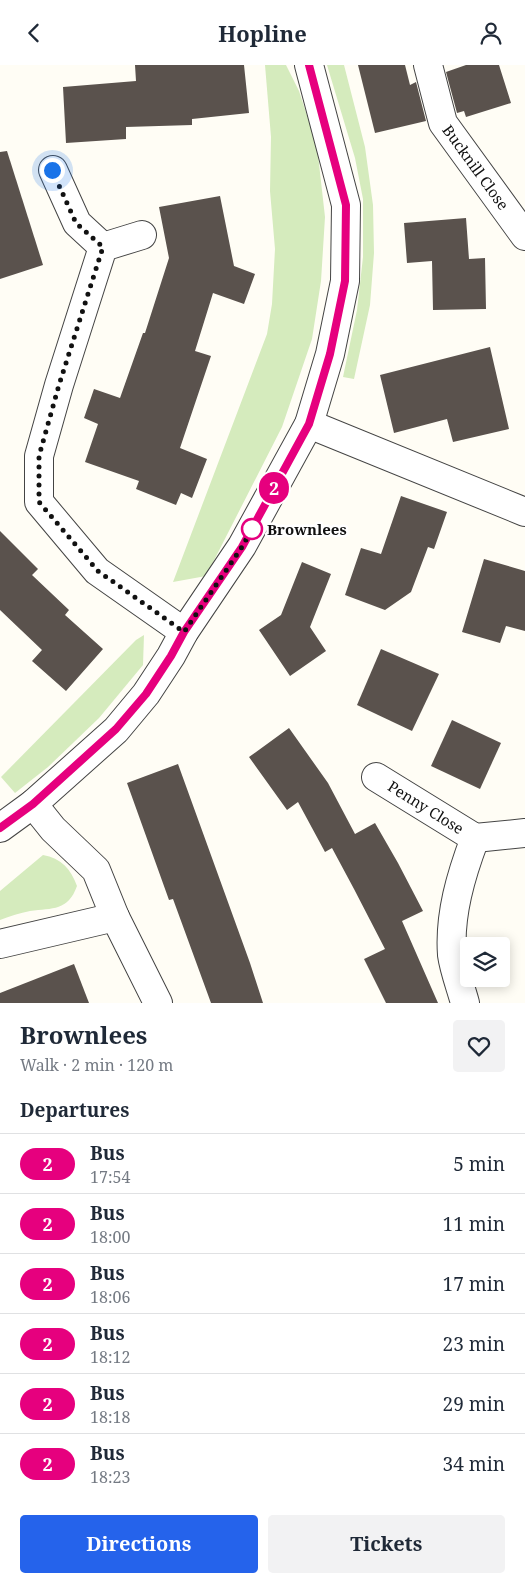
<!DOCTYPE html>
<meta charset="utf-8">
<style>
body{margin:0;font-family:"Noto Serif",serif;background:#f2f2f3;color:#1f2937;height:100vh;display:flex;flex-direction:column;font-size:19px;white-space:nowrap}
*{box-sizing:border-box;margin:0}
p{font-size:16px;color:#747a83}
.icon{flex:none;width:28px;height:28px;fill:none;stroke:currentColor;stroke-width:2;stroke-linecap:round;stroke-linejoin:round}
.map{position:relative;height:938px;overflow:hidden}
.details{display:flex;flex-direction:column;background:#fff;flex:1}
.details>*{flex:none}
.badge{padding:0 10px;border-radius:16px;font-size:18px;line-height:32px}
.buttons{position:absolute;left:460px;top:872px;display:grid;gap:10px}
.buttons a{display:grid;place-items:center;width:50px;height:50px;border-radius:5px;background:#fff;box-shadow:0 2px 12px #0003;font-size:25px}
.you{position:absolute;width:25px;height:25px;margin:-12px;border:4px solid #fff;border-radius:50%;background:#1a73e8;box-shadow:0 0 0 8px #1a73e833}
.map>.badge{position:absolute;translate:-50% -50%;box-shadow:0 0 0 2px #fff}
h2{padding:0 20px;font-size:19px;line-height:45px}
.round{display:grid;place-items:center;flex:none;width:52px;height:52px;border-radius:5px;background:#f2f2f3}
.head{display:flex;align-items:center;justify-content:space-between;height:85px;padding:0 20px}
h1{font-size:24px;font-weight:700;line-height:38px}
.primary-button{display:flex;gap:10px;margin-top:auto;padding:10px 20px}
.primary-button a{flex:1;height:58px;border-radius:5px;background:#2563eb;color:#fff;font-size:20px;font-weight:700;line-height:58px;text-align:center}
.primary-button a+a{background:#f2f2f3;color:#1f2937}
ul{padding:0;list-style:none}
li{display:flex;align-items:center;gap:15px;height:60px;padding:0 20px;border-top:1px solid #e0e1e3}
li div{flex:1}
li b{display:block;font-size:19px}
li em{font-style:normal}
li .badge{min-width:55px;font-weight:700;text-align:center}
header{display:flex;justify-content:space-between;align-items:center;height:65px;padding:0 20px;background:#fff;font-size:22px;font-weight:700}
.map>svg:first-child{display:block}
.green{fill:#d5ebbd}
.building{fill:#5a524d}
.lines{fill:none;stroke-linecap:round;stroke-linejoin:round}
.minor-casing{stroke:#444;stroke-width:30}
.minor{stroke:#fff;stroke-width:28}
.line-casing{stroke:#fff;stroke-width:11}
.line{stroke:#e6007e;stroke-width:8}
.walk{stroke:#111;stroke-width:5;stroke-dasharray:0 9}
.stop-dot{fill:#fff;stroke:#e6007e;stroke-width:2.5}
.labels{text-anchor:middle;dominant-baseline:central;stroke-width:5;stroke-linejoin:round;paint-order:stroke}
.street-label{font-size:15px;fill:#111;stroke:#fff}
.stop-label{font-size:15px;font-weight:bold;fill:#111;stroke:#fff;text-anchor:start}
</style>
<header><svg class="icon" aria-label="back" viewBox="0 0 24 24"><path d="M15 5l-7 7 7 7"/></svg>Hopline<svg class="icon" aria-label="person" viewBox="0 0 24 24"><circle cx="12" cy="8" r="4"/><path d="M4 21q1-7 8-7t8 7"/></svg></header>
<div class="map">
<svg width="525" height="938" viewBox="0 0 525 938">
<rect width="100%" height="100%" fill="#fffdf5"/>
<g class="green">
<path d="M265,0H286L299,26L317,81L325,152L321,216L312,274L282,362L206,511L173,517L267,269L272,239L275,184L270,126L271,72Z"/>
<path d="M327,0H344L365,82L373,140L374,188L370,240L354,314L343,312L357,245L363,192V134L355,93Z"/>
<path d="M144,570L143,600L99,653L48,702L15,728L1,712L136,575Z"/>
<path d="M43,790C61,793 71,804 77,821C68,846 53,843 30,846C20,848 10,851 0,855V826Z"/>
</g>
<g class="building">
<path d="M135,0H244L249,48L192,54V60L126,62V74L66,78L63,22L136,16Z"/>
<path d="M358,0H405L410,20L416,17L426,56L375,68Z"/>
<path d="M466,0H499L511,38L466,52L464,46L457,48L446,7Z"/>
<path d="M7,86L43,200L0,214V87Z"/>
<path d="M220,131L234,201L255,209L244,239L213,228L195,286L211,291L180,383L207,394L192,433L181,428L176,440L136,424L139,416L85,397L98,359L84,353L94,324L120,333L143,268H145L169,193L159,142Z"/>
<path d="M466,153L469,194L485,193L486,244L433,245L432,196L407,198L404,158Z"/>
<path d="M490,282L509,364L453,377L447,354L394,368L380,310Z"/>
<path d="M401,431L447,447L434,484L428,482L411,527L385,545L345,530L361,483L381,489Z"/>
<path d="M0,466L38,504L32,510L69,545L65,550L103,584L66,626L32,596L42,585L0,545Z"/>
<path d="M484,494L525,506V566L506,561L500,578L462,567Z"/>
<path d="M302,497L331,509L310,562L326,586L290,611L259,565L281,550Z"/>
<path d="M381,584L439,609L412,666L357,640Z"/>
<path d="M452,655L501,678L480,724L431,701Z"/>
<path d="M289,663L328,718L355,769L375,758L398,798L423,846L402,856L438,938H386L364,894L385,884L354,824L332,783L325,787L298,737L287,745L249,692Z"/>
<path d="M178,699L250,898L263,938H211L173,834L169,835L127,718Z"/>
<path d="M74,899L89,938H0V928Z"/>
</g>
<g class="lines">
<g class="minor-casing">
<g id="minor">
<path d="M428,0L443,58L525,171"/>
<path d="M53,105L77,158L103,182"/>
<path d="M142,170L103,182L59,320L39,391V437L97,506L184,567"/>
<path d="M309,359L525,447"/>
<path d="M376,712L475,773L525,768"/>
<path d="M33,739L53,764L96,805L115,852L158,938"/>
<path d="M0,763L33,739L116,665L146,629L171,591L184,567L242,481L309,359L330,289L345,216L346,140L309,0"/>
<path d="M0,879L115,852"/>
<path d="M465,938C461,923 454,905 452,890C449,850 461,810 475,773"/>
</g>
</g>
<use href="#minor" class="minor"/>
</g>
<g class="lines">
<g class="line-casing">
<path id="line" d="M0,763L33,739L116,664L146,629L171,591L184,567L242,482L309,359L330,289L345,216L346,140L309,0"/>
</g>
<use href="#line" class="line"/>
<path class="walk" d="M52,105L76,158L103,182L59,320L39,391V437L98,506L184,567L242,482L252,464"/>
</g>
<circle class="stop-dot" cx="252" cy="464" r="10"/>
<g class="labels">
<g class="street-label">
<text transform="translate(476 102) rotate(54)">Bucknill Close</text>
<text transform="translate(426 742) rotate(32)">Penny Close</text>
</g>
<g class="stop-label">
<text x="267" y="464">Brownlees</text>
</g>
</g>
</svg>
<div class="buttons">
<a><svg class="icon" aria-label="layers" viewBox="0 0 24 24"><path d="M12 4l9 5-9 5-9-5zM3 14l9 5 9-5"/></svg></a>
</div>
<div class="you" style="left:52px;top:105px"></div>
<b class="badge" style="left:274px;top:423px;background:#e6007e;color:#fff">2</b>
</div>
<section class="details">
<div class="head"><div><h1>Brownlees</h1><p>Walk · 2 min · 120 m</p></div><a class="round"><svg class="icon" aria-label="heart" viewBox="0 0 24 24"><path d="M12 20l-8-8c-3-5 5-10 8-4 3-6 11-1 8 4z"/></svg></a></div>
<h2>Departures</h2>
<ul>
<li><span class="badge" style="background:#e6007e;color:#fff">2</span><div><b>Bus</b><p>17:54</p></div><em>5 min</em></li>
<li><span class="badge" style="background:#e6007e;color:#fff">2</span><div><b>Bus</b><p>18:00</p></div><em>11 min</em></li>
<li><span class="badge" style="background:#e6007e;color:#fff">2</span><div><b>Bus</b><p>18:06</p></div><em>17 min</em></li>
<li><span class="badge" style="background:#e6007e;color:#fff">2</span><div><b>Bus</b><p>18:12</p></div><em>23 min</em></li>
<li><span class="badge" style="background:#e6007e;color:#fff">2</span><div><b>Bus</b><p>18:18</p></div><em>29 min</em></li>
<li><span class="badge" style="background:#e6007e;color:#fff">2</span><div><b>Bus</b><p>18:23</p></div><em>34 min</em></li>
</ul>
<div class="primary-button"><a>Directions</a><a>Tickets</a></div>
</section>
